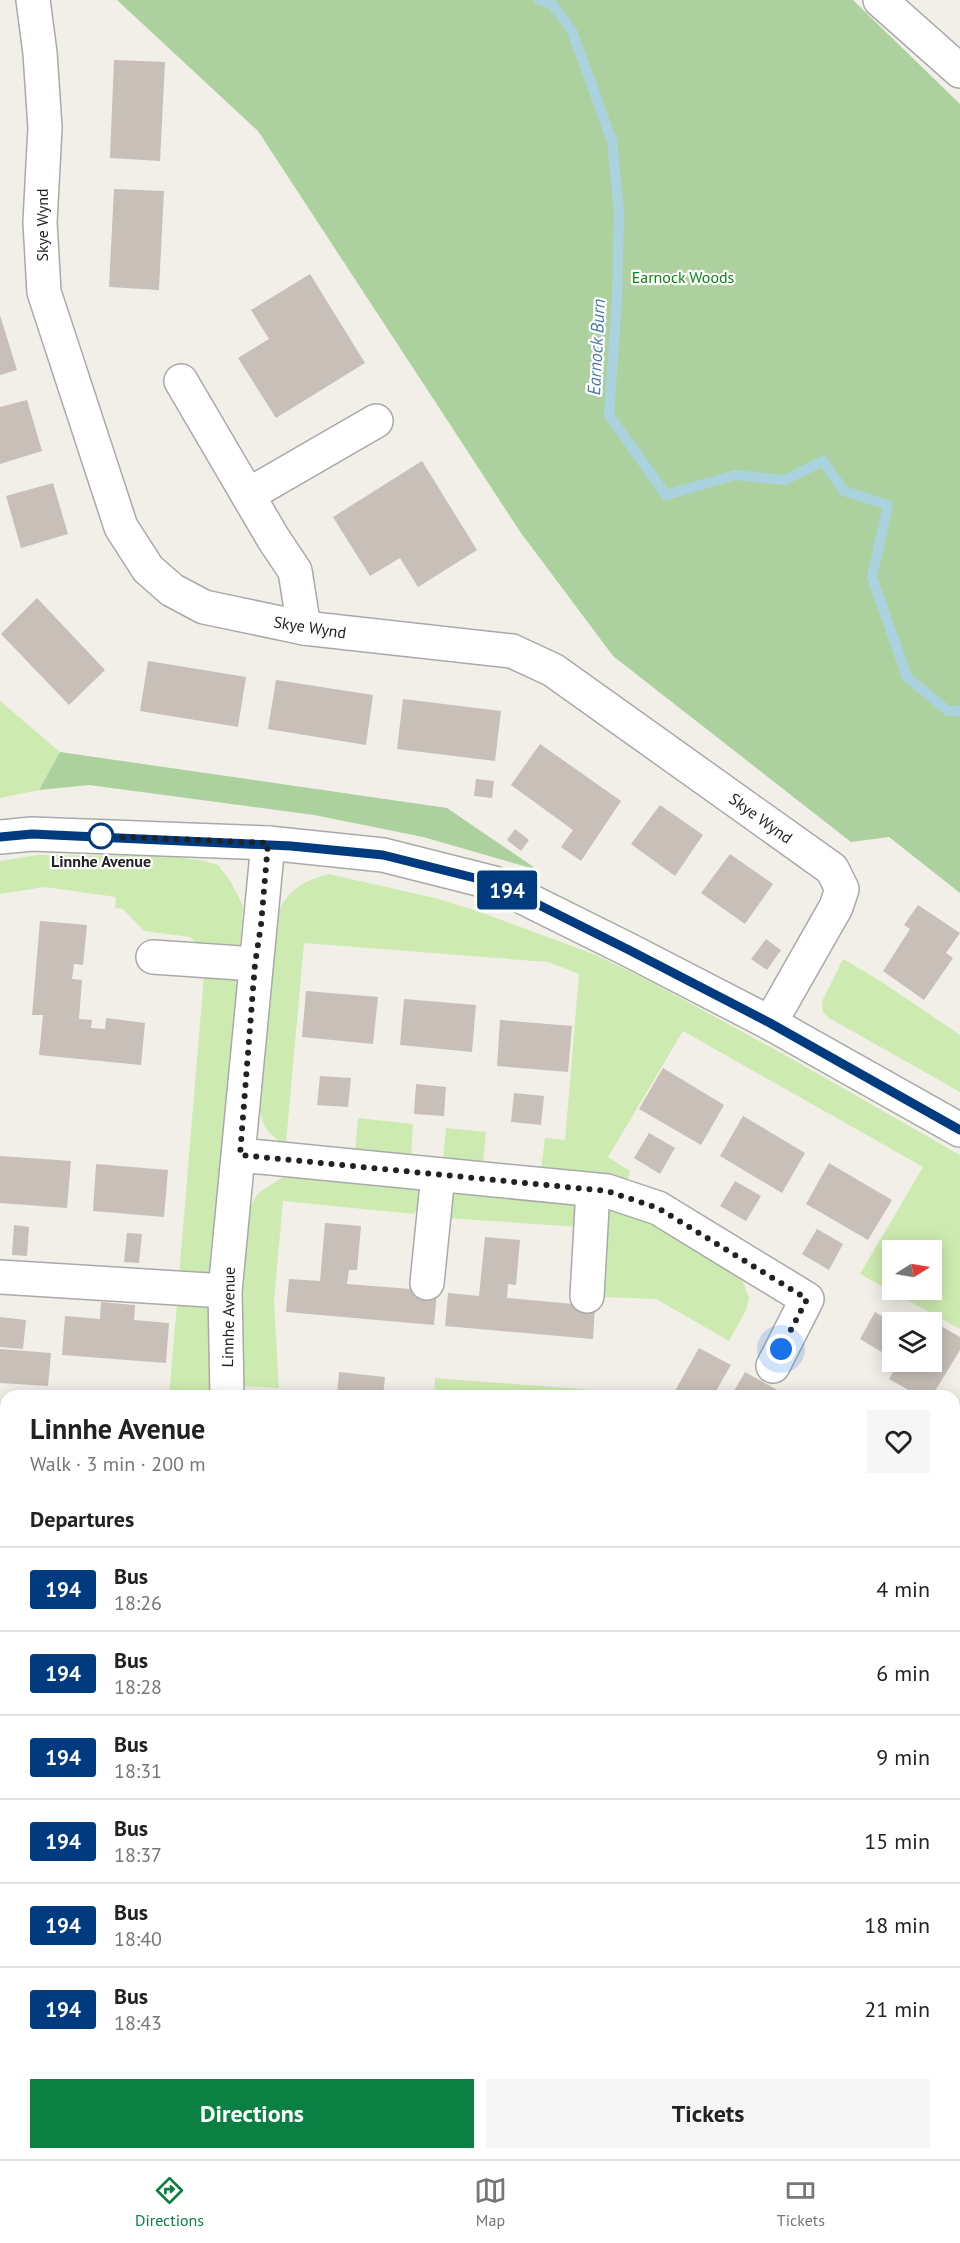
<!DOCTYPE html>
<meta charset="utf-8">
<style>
body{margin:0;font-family:"PT Sans",sans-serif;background:#f6f6f6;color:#222;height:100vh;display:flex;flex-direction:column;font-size:22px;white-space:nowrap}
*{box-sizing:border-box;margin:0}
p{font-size:20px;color:#767676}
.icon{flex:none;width:33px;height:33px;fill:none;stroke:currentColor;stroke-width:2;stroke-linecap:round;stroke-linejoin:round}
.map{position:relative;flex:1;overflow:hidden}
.sheet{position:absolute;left:0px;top:1390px;width:960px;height:770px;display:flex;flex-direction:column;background:#fff;border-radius:18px 18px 0 0;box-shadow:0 3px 15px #0003}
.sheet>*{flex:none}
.badge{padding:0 12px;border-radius:4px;font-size:21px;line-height:39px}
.needle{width:39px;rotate:79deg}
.buttons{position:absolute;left:882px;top:1240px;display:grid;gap:12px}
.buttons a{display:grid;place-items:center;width:60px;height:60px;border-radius:0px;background:#fff;box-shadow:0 3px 15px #0003;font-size:30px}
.you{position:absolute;width:30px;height:30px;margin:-15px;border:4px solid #fff;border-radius:50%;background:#1a73e8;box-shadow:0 0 0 9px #1a73e833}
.map>.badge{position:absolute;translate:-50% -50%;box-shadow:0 0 0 3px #fff}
h2{padding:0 30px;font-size:22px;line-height:54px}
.round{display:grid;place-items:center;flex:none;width:63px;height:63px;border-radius:0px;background:#f6f6f6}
.head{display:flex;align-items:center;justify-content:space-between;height:102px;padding:0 30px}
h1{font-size:28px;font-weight:800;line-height:45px}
.action{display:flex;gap:12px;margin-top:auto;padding:12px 30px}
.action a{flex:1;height:69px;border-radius:0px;background:#0b8043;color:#fff;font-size:24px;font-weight:800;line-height:69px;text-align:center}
.action a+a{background:#f6f6f6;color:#222}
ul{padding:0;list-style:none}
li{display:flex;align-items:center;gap:18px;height:84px;padding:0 30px;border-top:2px solid #e0e0e0}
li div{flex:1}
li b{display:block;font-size:22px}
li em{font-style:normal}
li .badge{min-width:66px;font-weight:700;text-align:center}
.tab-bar{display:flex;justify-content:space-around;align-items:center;height:84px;border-top:2px solid #e0e0e0;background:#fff;font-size:16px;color:#767676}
.tab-bar a{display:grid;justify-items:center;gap:3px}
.tab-bar .active{color:#0b8043}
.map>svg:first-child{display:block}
.grass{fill:#cdebb0;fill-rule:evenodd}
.forest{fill:#add19e}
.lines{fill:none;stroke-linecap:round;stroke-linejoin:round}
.stream{stroke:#aad3df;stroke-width:10}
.building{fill:#c7bfb8}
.minor-casing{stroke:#a9a9a9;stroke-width:36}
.minor{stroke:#fff;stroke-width:33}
.line-casing{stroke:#fff;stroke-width:14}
.line{stroke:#003b80;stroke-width:9}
.walk{stroke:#222;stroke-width:6;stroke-dasharray:0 10.8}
.stop-dot{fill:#fff;stroke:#003b80;stroke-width:3}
.labels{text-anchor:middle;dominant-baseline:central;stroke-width:4.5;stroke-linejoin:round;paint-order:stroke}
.street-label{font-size:16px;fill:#222;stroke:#fff}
.park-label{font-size:16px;fill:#0c8416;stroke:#fff}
.stop-label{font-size:16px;font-weight:bold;fill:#222;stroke:#fff}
.water-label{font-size:18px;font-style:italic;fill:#4a7aab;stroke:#fff}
</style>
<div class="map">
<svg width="960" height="2159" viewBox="0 0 960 2159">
<rect width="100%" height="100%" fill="#f2efe9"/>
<g class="grass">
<path d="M0,701L60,752L39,790L0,798Z"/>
<path d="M37,855L162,856L201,860L218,865L231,882L243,906L240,950L200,947L190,937L144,931L123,909L115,908L116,897L45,887L0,894V861Z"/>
<path d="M329,874L439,899L480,912L596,955L651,982L785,1055L960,1155V1329L860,1274L923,1167L683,1031L608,1157L630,1171L627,1181L604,1174L541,1169L545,1138L565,1140L579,974L548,962L304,943L286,1144C266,1136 259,1120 259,1099L274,923C283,894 300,881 329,874ZM892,1251H932V1290H892Z"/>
<path d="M843,959L882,982L960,1035V1092L829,1018L823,1012L822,1001Z"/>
<path d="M204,975L238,979L213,1278L179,1276Z"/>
<path d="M358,1118L413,1124L411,1157L355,1153Z"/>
<path d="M446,1128L486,1132L483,1163L443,1160Z"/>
<path d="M290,1177L426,1188L423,1204L414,1214L283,1201L274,1301L279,1388L243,1386L242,1294L248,1213L257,1194L281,1178Z"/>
<path d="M449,1191L581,1201L580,1227L447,1218Z"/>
<path d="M606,1204L664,1228L739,1272L749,1298L746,1310L729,1341L656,1299L604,1297Z"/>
<path d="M177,1303L212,1306L213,1396H169Z"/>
<path d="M435,1378L593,1390L592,1396H434Z"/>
<path d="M960,1434V1841L954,1848V1445Z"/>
<path d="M0,1748L6,1749V1792L0,1791Z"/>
<path d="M0,1962H6V2154H490L486,2159H0Z"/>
<path d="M960,2057V2097L954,2102V2062Z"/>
</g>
<g class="forest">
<path d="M117,0H853L960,104V893L889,837L851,842L613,656L521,533L258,131Z"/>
<path d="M60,752L447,808L538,870L423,837L314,815L89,785L39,790Z"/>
</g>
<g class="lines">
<path class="stream" d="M539,0L552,4L572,31L612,141L619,212L617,300L609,415L666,495L735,475L785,480L823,461L844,491L888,505L872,577L907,677L948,711H960"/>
</g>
<g class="building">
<path d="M114,60L165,62L160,161L110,158Z"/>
<path d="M114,189L164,191L159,290L109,287Z"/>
<path d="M310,274L365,363L276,418L238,358L269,339L251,310Z"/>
<path d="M0,315L17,370L0,375Z"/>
<path d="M27,400L42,451L0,464V407Z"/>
<path d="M422,461L477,550L418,587L400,558L370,576L333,517Z"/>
<path d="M53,483L68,534L21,548L6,496Z"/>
<path d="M37,598L105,670L69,705L1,634Z"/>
<path d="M148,661L246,677L238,727L140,711Z"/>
<path d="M276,680L373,695L366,745L268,729Z"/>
<path d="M403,699L501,711L495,761L397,749Z"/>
<path d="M540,744L621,801L581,861L561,847L573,830L511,785Z"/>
<path d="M476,779L494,781L492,798L474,796Z"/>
<path d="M660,805L703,835L675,876L631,844Z"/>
<path d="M515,829L529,840L521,851L507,840Z"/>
<path d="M730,854L773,884L745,924L701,893Z"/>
<path d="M918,905L960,933L946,953L953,958L924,1000L883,971L910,929L904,925Z"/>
<path d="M40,921L87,925L83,965L74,964L72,979L82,980L79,1019L92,1020L91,1028L105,1029L106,1018L145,1023L141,1065L39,1055L43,1015H32Z"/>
<path d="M766,939L781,950L767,970L751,959Z"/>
<path d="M306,991L378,997L373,1044L302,1037Z"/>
<path d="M404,999L476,1005L472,1052L400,1045Z"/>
<path d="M500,1020L572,1026L568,1072L497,1066Z"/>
<path d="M663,1068L724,1105L701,1145L639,1109Z"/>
<path d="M320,1076L351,1078L348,1107L317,1105Z"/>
<path d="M416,1084L446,1087L444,1116L414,1114Z"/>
<path d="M514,1093L544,1096L541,1125L511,1122Z"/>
<path d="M743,1116L805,1153L782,1193L720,1156Z"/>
<path d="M649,1133L675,1148L660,1174L634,1158Z"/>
<path d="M0,1156L71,1161L67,1208L0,1203Z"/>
<path d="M829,1163L892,1200L868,1240L806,1204Z"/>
<path d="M96,1164L168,1170L164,1217L93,1211Z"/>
<path d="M735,1181L761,1196L746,1221L720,1206Z"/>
<path d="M325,1223L361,1226L357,1270H349L347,1284L437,1291L434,1325L286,1312L289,1279L320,1281Z"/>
<path d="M14,1225L29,1227L27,1256L12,1255Z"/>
<path d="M817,1229L843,1244L829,1270L802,1254Z"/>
<path d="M127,1233L142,1234L139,1263L124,1262Z"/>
<path d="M485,1237L520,1240L516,1285L508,1284L507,1298L595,1306L593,1339L445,1326L448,1293L479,1296Z"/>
<path d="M101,1302L135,1305L134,1320L169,1323L166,1363L62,1355L65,1316L100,1319Z"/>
<path d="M875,1312L892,1322V1341L885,1354L860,1339Z"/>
<path d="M0,1317L26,1320L23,1349L0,1347Z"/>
<path d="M925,1317L960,1337V1350L932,1396H919L889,1379L899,1362H932V1323H922Z"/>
<path d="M699,1348L731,1365L713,1396H672Z"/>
<path d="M0,1349L51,1353L48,1386L0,1383Z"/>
<path d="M339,1372L385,1377L383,1396H337Z"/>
<path d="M745,1372L781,1392L790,1396H731Z"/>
<path d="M294,1391L323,1393V1396H294Z"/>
<path d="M0,1674L6,1675V1708L0,1707Z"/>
<path d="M960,1915V1934L954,1929V1922Z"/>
<path d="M562,2154H621L617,2159H558Z"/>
<path d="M690,2154H738L734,2159H696Z"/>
<path d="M755,2154H762L768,2159H751Z"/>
</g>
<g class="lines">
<g class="minor-casing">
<g id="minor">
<path d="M33,0L40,53L45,128L40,222L44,292L121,527L148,569L172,590L204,607L304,628L512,651L553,670L832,869L842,889L836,907L770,1023"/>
<path d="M880,0L960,71"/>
<path d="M181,381L273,538L295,571L304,628"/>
<path d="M248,495L376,421"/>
<path d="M0,837L32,834L268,843L383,855L494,883L629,950L770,1023L960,1130"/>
<path d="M153,957L255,964"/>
<path d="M240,1155L607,1191L658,1208L807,1299L773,1366"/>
<path d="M0,1277L225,1291"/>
<path d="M427,1283L438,1175"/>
<path d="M587,1296L593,1190"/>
<path d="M227,1396L225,1291L268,843"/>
<path d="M954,2005L960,2010"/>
<path d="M954,2123L960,2118"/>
<path d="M906,2159L913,2154"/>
</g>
</g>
<use href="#minor" class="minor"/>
</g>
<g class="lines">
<g class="line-casing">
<path id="line" d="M0,837L32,834L291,846L383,855L495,883L629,950L770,1023L960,1130"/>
</g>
<use href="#line" class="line"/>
<path class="walk" d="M101,836L268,843L261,925L255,964L240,1155L607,1191L658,1208L807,1299L781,1349"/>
</g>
<circle class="stop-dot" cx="101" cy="836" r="12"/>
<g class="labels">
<g class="street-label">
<text transform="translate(42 225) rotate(-90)">Skye Wynd</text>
<text transform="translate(310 627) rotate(9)">Skye Wynd</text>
<text transform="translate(761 818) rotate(36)">Skye Wynd</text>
<text transform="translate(228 1317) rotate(-89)">Linnhe Avenue</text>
</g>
<g class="park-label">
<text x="683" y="277">Earnock Woods</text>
</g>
<g class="stop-label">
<text x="101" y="861">Linnhe Avenue</text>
</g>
<g class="water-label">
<text transform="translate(596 347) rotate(-87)">Earnock Burn</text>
</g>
</g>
</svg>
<div class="buttons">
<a><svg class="needle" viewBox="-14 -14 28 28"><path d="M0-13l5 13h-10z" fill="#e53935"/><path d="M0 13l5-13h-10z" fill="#767676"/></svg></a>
<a><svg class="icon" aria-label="layers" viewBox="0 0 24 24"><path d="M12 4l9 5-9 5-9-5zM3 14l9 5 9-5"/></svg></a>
</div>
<div class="you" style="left:781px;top:1349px"></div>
<b class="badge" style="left:507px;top:890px;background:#003b80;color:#fff">194</b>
<section class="sheet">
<div class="head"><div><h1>Linnhe Avenue</h1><p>Walk · 3 min · 200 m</p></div><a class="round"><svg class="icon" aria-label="heart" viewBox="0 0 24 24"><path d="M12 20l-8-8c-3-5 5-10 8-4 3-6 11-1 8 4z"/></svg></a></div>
<h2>Departures</h2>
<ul>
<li><span class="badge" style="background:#003b80;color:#fff">194</span><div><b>Bus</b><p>18:26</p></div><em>4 min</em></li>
<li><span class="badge" style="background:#003b80;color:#fff">194</span><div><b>Bus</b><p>18:28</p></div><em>6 min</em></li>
<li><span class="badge" style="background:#003b80;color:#fff">194</span><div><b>Bus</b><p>18:31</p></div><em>9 min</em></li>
<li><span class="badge" style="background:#003b80;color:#fff">194</span><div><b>Bus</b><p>18:37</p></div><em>15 min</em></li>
<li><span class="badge" style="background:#003b80;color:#fff">194</span><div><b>Bus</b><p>18:40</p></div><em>18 min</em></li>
<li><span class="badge" style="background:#003b80;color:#fff">194</span><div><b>Bus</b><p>18:43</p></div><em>21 min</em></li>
</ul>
<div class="action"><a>Directions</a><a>Tickets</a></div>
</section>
</div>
<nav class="tab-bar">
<a class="active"><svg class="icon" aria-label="directions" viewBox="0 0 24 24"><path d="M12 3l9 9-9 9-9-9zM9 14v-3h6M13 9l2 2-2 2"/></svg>Directions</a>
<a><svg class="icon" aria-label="map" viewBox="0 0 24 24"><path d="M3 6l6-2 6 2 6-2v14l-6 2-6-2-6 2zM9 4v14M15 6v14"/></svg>Map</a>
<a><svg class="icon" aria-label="tickets" viewBox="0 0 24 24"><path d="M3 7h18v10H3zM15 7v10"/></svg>Tickets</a>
</nav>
